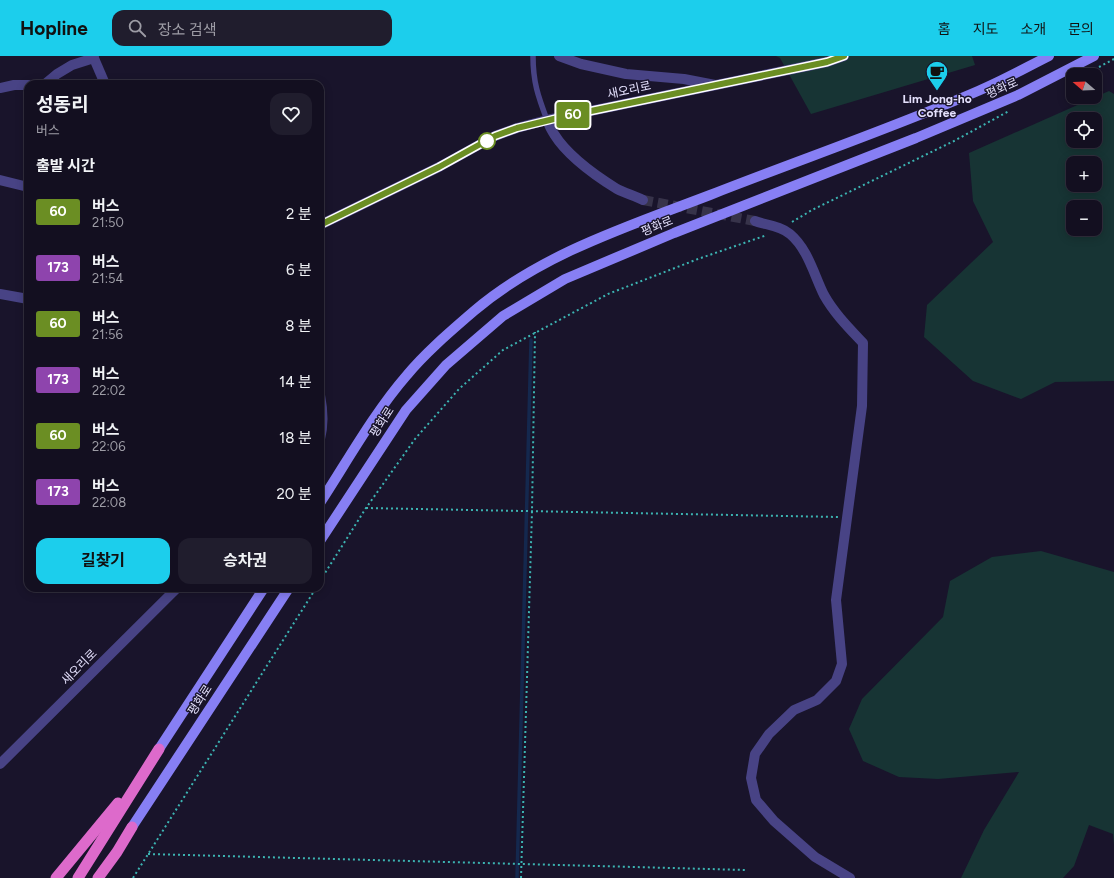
<!DOCTYPE html>
<html lang="ko">
<meta charset="utf-8">
<style>
body{margin:0;font-family:Figtree,"Noto Sans KR",sans-serif;background:#201d2d;color:#f1f3f6;height:100vh;display:flex;flex-direction:column;font-size:15px;white-space:nowrap}
*{box-sizing:border-box;margin:0}
p{font-size:13px;color:#9d9ca5}
.icon{flex:none;width:22px;height:22px;fill:none;stroke:currentColor;stroke-width:2;stroke-linecap:round;stroke-linejoin:round}
.map{position:relative;flex:1;overflow:hidden}
.sheet{position:absolute;left:24px;top:24px;width:300px;height:512px;display:flex;flex-direction:column;background:#130f20;border-radius:12px;box-shadow:0 2px 10px #0003,0 0 0 1px #322f3e}
.sheet>*{flex:none}
.badge{padding:0 8px;border-radius:3px;font-size:14px;line-height:26px}
.needle{width:26px;rotate:289deg}
.buttons{position:absolute;left:1066px;top:12px;display:grid;gap:8px}
.buttons a{display:grid;place-items:center;width:36px;height:36px;border-radius:8px;background:#130f20;box-shadow:0 2px 10px #0003,0 0 0 1px #322f3e;font-size:20px}
.map>.badge{position:absolute;translate:-50% -50%;box-shadow:0 0 0 2px #fff}
h2{padding:0 12px;font-size:15px;line-height:36px}
.round{display:grid;place-items:center;flex:none;width:42px;height:42px;border-radius:12px;background:#201d2d}
.headline{display:flex;align-items:center;justify-content:space-between;height:68px;padding:0 12px}
h1{font-size:19px;font-weight:700;line-height:30px}
.cta{display:flex;gap:8px;margin-top:auto;padding:8px 12px}
.cta a{flex:1;height:46px;border-radius:12px;background:#1cceec;color:#111;font-size:16px;font-weight:700;line-height:46px;text-align:center}
.cta a+a{background:#201d2d;color:#f1f3f6}
ul{padding:0;list-style:none}
li{display:flex;align-items:center;gap:12px;height:56px;padding:0 12px}
li div{flex:1}
li b{display:block;font-size:15px}
li em{font-style:normal}
li .badge{min-width:44px;font-weight:700;text-align:center}
header{display:flex;align-items:center;gap:24px;box-sizing:border-box;height:56px;padding:0 20px;background:#1cceec;color:#111}
header strong{font-size:19px}
nav{display:flex;gap:22px;margin-inline-start:auto;font-size:14px}
.search{width:280px;height:36px;background:#201d2d;display:flex;align-items:center;gap:10px;box-sizing:border-box;padding:0 14px;border-radius:12px;color:#9d9ca5;font-size:15px}
.map>svg:first-child{display:block}
.green{fill:#173434;fill-rule:evenodd}
.lines{fill:none;stroke-linecap:round;stroke-linejoin:round}
.stream{stroke:#14284e;stroke-width:3.5}
.minor-tunnel{stroke:#37334a;stroke-width:10;stroke-dasharray:10 5;stroke-linecap:butt}
.path{stroke:#3cb4b2;stroke-width:2;stroke-dasharray:2 3;stroke-linecap:butt}
.service{stroke:#484385;stroke-width:5.5}
.minor{stroke:#484385;stroke-width:10}
.tertiary{stroke:#484385;stroke-width:10}
.secondary{stroke:#877ff4;stroke-width:10}
.trunk{stroke:#dd6acb;stroke-width:11}
.line-casing{stroke:#fff;stroke-width:9}
.line{stroke:#6b8e23;stroke-width:6}
.stop-dot{fill:#fff;stroke:#6b8e23;stroke-width:2}
.labels{text-anchor:middle;dominant-baseline:central;stroke-width:3;stroke-linejoin:round;paint-order:stroke}
.street-label{font-size:12px;fill:#e4e0fc;stroke:#19142b}
.poi-label{font-size:12px;font-weight:bold;fill:#e4e0fc;stroke:#19142b}
</style>
<header>
<strong>Hopline</strong>
<div class="search"><svg class="icon" aria-label="search" viewBox="0 0 24 24"><circle cx="10" cy="10" r="6"/><path d="M15 15l6 6"/></svg>장소 검색</div>
<nav><a>홈</a><a>지도</a><a>소개</a><a>문의</a></nav>
</header>
<div class="map">
<svg width="1114" height="822" viewBox="0 0 1114 822">
<rect width="100%" height="100%" fill="#19142b"/>
<g class="green">
<path d="M776,0H972L975,9L811,58L780,2Z"/>
<path d="M1109,35L1114,38V325L1055,326L1021,343L973,325L924,281L927,249L993,186L973,145L969,97ZM1073,63H1095V85H1073ZM1073,107H1095V129H1073ZM1073,151H1095V173H1073Z"/>
<path d="M1041,495L1114,516V789L1113,778L1089,769L1074,810L1063,822H961L984,774L1019,716L938,723L899,721L863,705L849,673L862,643L943,561L950,525L992,501Z"/>
</g>
<g class="lines">
<path class="stream" d="M517,822L531,284"/>
<path class="minor-tunnel" d="M643,144L755,165"/>
<g class="path">
<path d="M1099,11L1114,3"/>
<path d="M792,166L812,154L954,85L1009,55"/>
<path d="M366,452L838,461"/>
<path d="M320,525L366,452L415,383L459,333L503,294L608,238L698,203L767,179"/>
<path d="M148,798L746,814"/>
<path d="M133,822L316,532"/>
<path d="M521,822L532,455L535,276"/>
</g>
<path class="service" d="M533,0C533,26 538,40 547,64"/>
<g class="minor">
<path d="M93,0L105,28"/>
<path d="M559,0L581,8L626,18L684,23L715,29"/>
<path d="M45,28L57,18L72,9L94,2"/>
<path d="M0,32L14,29H28"/>
<path d="M547,64C549,69 551,74 554,78C567,99 596,120 617,133C625,137 635,140 643,144"/>
<path d="M0,124L28,131"/>
<path d="M755,165C766,169 781,170 790,178C808,193 814,219 824,239C834,257 849,272 863,287L862,350L836,544L842,608L836,625L817,644L794,654L769,678L755,698L751,722L756,744L774,765L815,801L850,822"/>
<path d="M320,339C323,354 324,368 320,383"/>
<path d="M0,708L177,532"/>
</g>
<g class="tertiary">
<path d="M320,169L439,111L495,80L517,72L547,64L827,6L844,0"/>
<path d="M0,238L28,243"/>
</g>
<g class="secondary">
<path d="M320,447C348,404 374,357 407,319C426,296 451,275 474,255C541,198 629,170 710,139C799,104 890,73 978,35C1002,25 1025,12 1049,0"/>
<path d="M320,485L406,354L446,309L503,260L565,223L674,177L916,82L1018,39L1094,0"/>
<path d="M159,693L264,532"/>
<path d="M132,771L289,532"/>
</g>
<g class="trunk">
<path d="M56,822L118,747"/>
<path d="M78,822L159,693"/>
<path d="M98,822L117,796L132,771"/>
</g>
</g>
<g class="lines">
<g class="line-casing">
<path id="line" d="M320,169L439,111L495,80L517,72L562,61L827,6L844,0"/>
</g>
<use href="#line" class="line"/>
</g>
<defs>
<g id="cafe-pin" transform="scale(1.15)"><path d="M0 17L-7.5 6A9.5 9.5 0 1 1 7.5 6Z" fill="#1cceec" stroke="#19142b"/><path d="M-5.5-4.5H6V0H3Q3 3.5 0 3.5H-2.5Q-5.5 3.5-5.5 0ZM3-3.2v2h1.7v-2ZM-6 4.5H4V6H-6Z" fill="#111"/></g>
</defs>
<g fill-rule="evenodd">
<use href="#cafe-pin" x="937" y="16"/>
</g>
<circle class="stop-dot" cx="487" cy="85" r="8"/>
<g class="labels">
<g class="street-label">
<text transform="translate(1002 32) rotate(-24)">평화로</text>
<text transform="translate(629 34) rotate(-12)">새오리로</text>
<text transform="translate(657 170) rotate(-22)">평화로</text>
<text transform="translate(382 366) rotate(-57)">평화로</text>
<text transform="translate(79 611) rotate(-45)">새오리로</text>
<text transform="translate(200 644) rotate(-57)">평화로</text>
</g>
<g class="poi-label">
<text x="937" y="43">Lim Jong-ho<tspan x="937" dy="14">Coffee</tspan></text>
</g>
</g>
</svg>
<div class="buttons">
<a><svg class="needle" viewBox="-14 -14 28 28"><path d="M0-13l5 13h-10z" fill="#e53935"/><path d="M0 13l5-13h-10z" fill="#9d9ca5"/></svg></a>
<a><svg class="icon" aria-label="locate" viewBox="0 0 24 24"><circle cx="12" cy="12" r="6"/><path d="M12 2v4M12 18v4M2 12h4M18 12h4"/></svg></a>
<a>+</a>
<a>−</a>
</div>
<b class="badge" style="left:573px;top:59px;background:#6b8e23;color:#fff">60</b>
<section class="sheet">
<div class="headline"><div><h1>성동리</h1><p>버스</p></div><a class="round"><svg class="icon" aria-label="heart" viewBox="0 0 24 24"><path d="M12 20l-8-8c-3-5 5-10 8-4 3-6 11-1 8 4z"/></svg></a></div>
<h2>출발 시간</h2>
<ul>
<li><span class="badge" style="background:#6b8e23;color:#fff">60</span><div><b>버스</b><p>21:50</p></div><em>2 분</em></li>
<li><span class="badge" style="background:#8e44ad;color:#fff">173</span><div><b>버스</b><p>21:54</p></div><em>6 분</em></li>
<li><span class="badge" style="background:#6b8e23;color:#fff">60</span><div><b>버스</b><p>21:56</p></div><em>8 분</em></li>
<li><span class="badge" style="background:#8e44ad;color:#fff">173</span><div><b>버스</b><p>22:02</p></div><em>14 분</em></li>
<li><span class="badge" style="background:#6b8e23;color:#fff">60</span><div><b>버스</b><p>22:06</p></div><em>18 분</em></li>
<li><span class="badge" style="background:#8e44ad;color:#fff">173</span><div><b>버스</b><p>22:08</p></div><em>20 분</em></li>
</ul>
<div class="cta"><a>길찾기</a><a>승차권</a></div>
</section>
</div>
